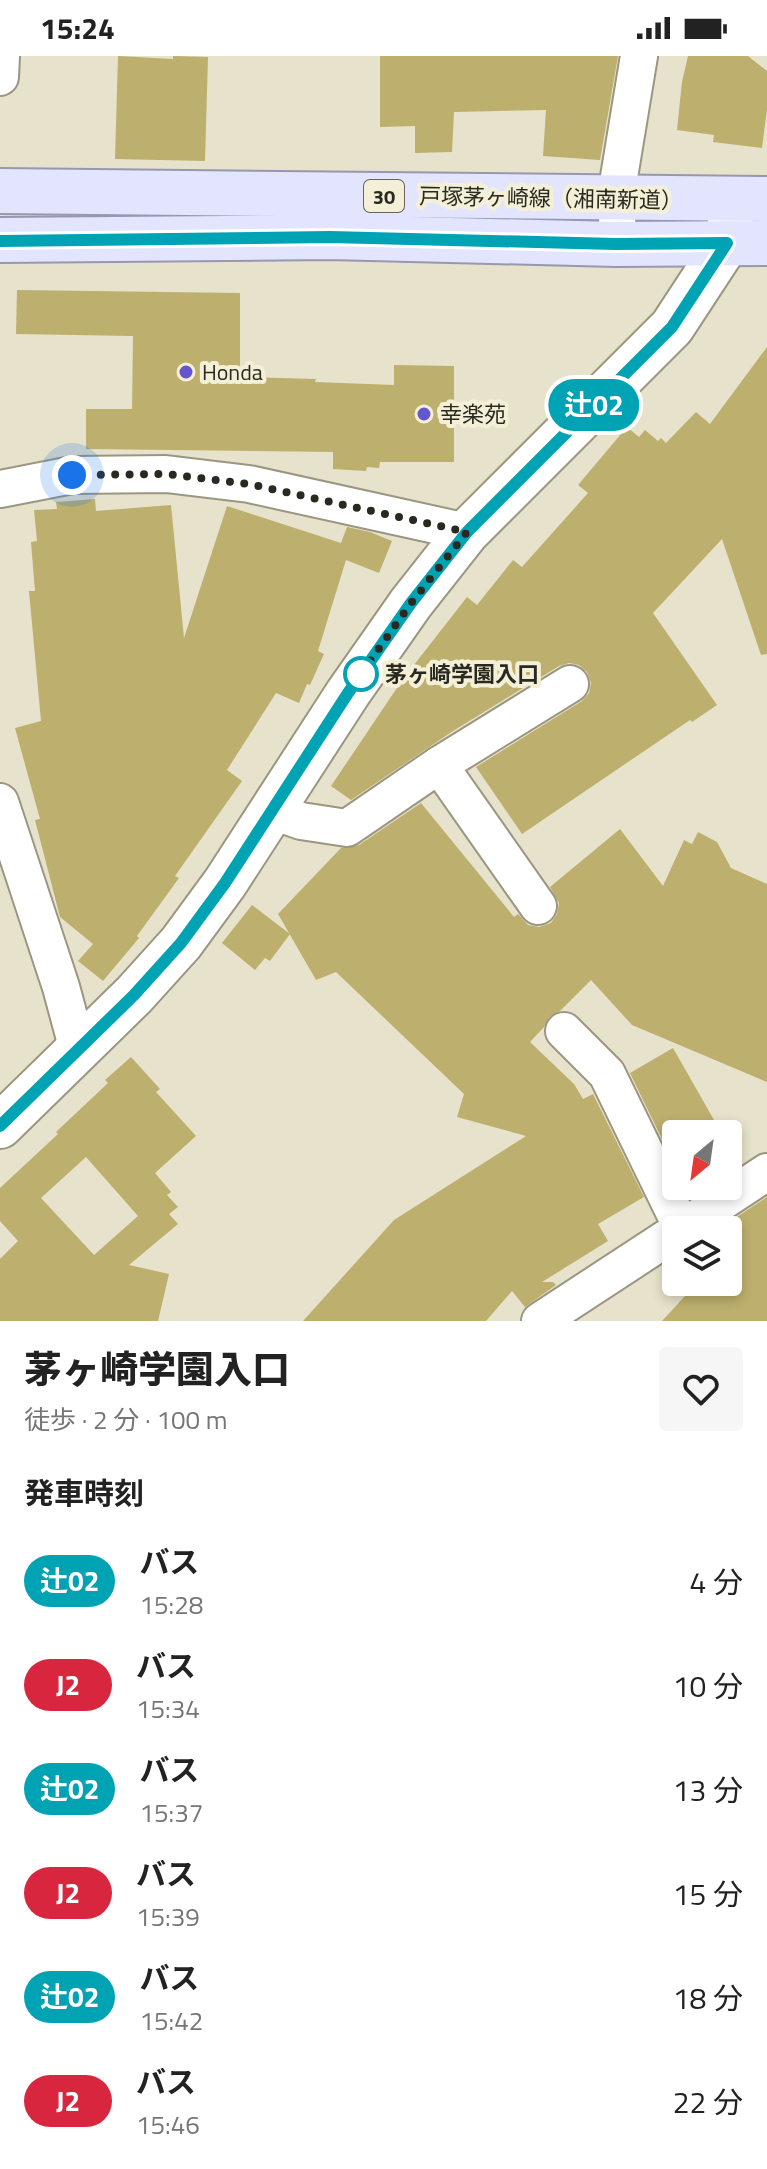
<!DOCTYPE html>
<html lang="ja">
<meta charset="utf-8">
<style>
body{margin:0;font-family:"Titillium Web","Noto Sans JP",sans-serif;background:#f6f6f6;color:#222;height:100vh;display:flex;flex-direction:column;font-size:30px;white-space:nowrap}
*{box-sizing:border-box;margin:0}
p{font-size:26px;color:#767676}
.icon{flex:none;width:44px;height:44px;fill:none;stroke:currentColor;stroke-width:2;stroke-linecap:round;stroke-linejoin:round}
.map{position:relative;height:1265px;overflow:hidden}
.side{display:flex;flex-direction:column;background:#fff;flex:1}
.side>*{flex:none}
.badge{padding:0 16px;border-radius:26px;font-size:28px;line-height:52px}
.needle{width:52px;rotate:209deg}
.controls{position:absolute;left:662px;top:1064px;display:grid;gap:16px}
.controls a{display:grid;place-items:center;width:80px;height:80px;border-radius:8px;background:#fff;box-shadow:0 4px 12px #0003;font-size:40px}
.you{position:absolute;width:40px;height:40px;margin:-20px;border:6px solid #fff;border-radius:50%;background:#1a73e8;box-shadow:0 0 0 12px #1a73e833}
.map>.badge{position:absolute;translate:-50% -50%;box-shadow:0 0 0 4px #fff}
h2{padding:0 24px;font-size:30px;line-height:72px}
.round{display:grid;place-items:center;flex:none;width:84px;height:84px;border-radius:8px;background:#f6f6f6}
.summary{display:flex;align-items:center;justify-content:space-between;height:136px;padding:0 24px}
h1{font-size:38px;font-weight:800;line-height:60px}
ul{padding:0;list-style:none}
li{display:flex;align-items:center;gap:24px;height:104px;padding:0 24px}
li div{flex:1}
li b{display:block;font-size:30px}
li em{font-style:normal}
li .badge{min-width:88px;font-weight:700;text-align:center}
.status{display:flex;justify-content:space-between;align-items:center;height:56px;padding:0 40px;background:#fff;direction:ltr}
.status svg{height:22px;fill:currentColor}
.map>svg:first-child{display:block}
.building{fill:#bdaf6d;fill-rule:evenodd}
.lines{fill:none;stroke-linecap:round;stroke-linejoin:round}
.street-casing{stroke:#9b9680;stroke-width:40}
.secondary-casing{stroke:#9b9680;stroke-width:48}
.primary-casing{stroke:#9797af;stroke-width:48}
.street{stroke:#fff;stroke-width:36}
.secondary{stroke:#fff;stroke-width:44}
.primary{stroke:#e3e4fd;stroke-width:44}
.line-casing{stroke:#fff;stroke-width:18}
.line{stroke:#00a3b4;stroke-width:12}
.walk{stroke:#2a2920;stroke-width:8;stroke-dasharray:0 14.4}
.poi-dot{fill:#6456cf;stroke:#f4f0d8;stroke-width:3}
.stop-dot{fill:#fff;stroke:#00a3b4;stroke-width:4}
.labels{text-anchor:middle;dominant-baseline:central;stroke-width:8;stroke-linejoin:round;paint-order:stroke}
.shield{fill:#f4f0d8;stroke:#676557;stroke-width:2}
.shield-label{font-size:20px;font-weight:bold;fill:#2a2920}
.street-label{font-size:22px;fill:#2a2920;stroke:#f4f0d8}
.poi-label{font-size:22px;fill:#2a2920;stroke:#f4f0d8;text-anchor:start}
.stop-label{font-size:22px;font-weight:bold;fill:#2a2920;stroke:#f4f0d8;text-anchor:start}
</style>
<div class="status"><b>15:24</b><svg viewBox="0 0 49 12"><path d="M0 12V9h3v3zM5 12V6h3v6zM10 12V3h3v9zM15 12V0h3v12zM26 1h20v11H26zM47 4h2v5h-2z"/></svg></div>
<div class="map">
<svg width="767" height="1265" viewBox="0 0 767 1265">
<rect width="100%" height="100%" fill="#e7e2cb"/>
<g class="building">
<path d="M118,0L173,3V0L208,1L205,105L115,103Z"/>
<path d="M380,0H618L600,104L543,100L546,54L454,56L452,96L415,97V70L380,71Z"/>
<path d="M688,0H748L767,15V53L762,92L713,86L714,79L677,74L682,26Z"/>
<path d="M17,234L240,237V321L316,323L315,326L394,329V309L454,310V406H380L379,412L367,411L366,415L333,413V396L86,393V353H132L133,280L16,278Z"/>
<path d="M767,291V598L761,599L722,483L653,557L717,649L692,666L690,664L522,778L476,711L582,645L589,637L591,627L587,616L579,609L569,607L559,610L453,675L351,744L331,730L403,623L467,541L477,549L513,504L522,511L588,437L578,429L627,371L639,381L645,374L658,385L661,382L666,387L696,356L710,368Z"/>
<path d="M95,443L96,455L171,449L184,582L227,450L341,487L347,471L370,476L392,485L379,517L346,504L318,595L324,598L310,629L307,628L299,647L276,637L227,714L242,725L175,820L179,822L137,880L139,882L103,925L78,905L93,888L60,861L35,764L40,763L15,672L41,665L29,535H35L31,486L37,485L34,454L57,453L56,446Z"/>
<path d="M421,747L514,861L518,858L528,869L539,871L551,867L557,858L559,847L550,831L620,773L663,830L684,784L692,788L698,776L717,786L731,812L767,828V1026L632,969L591,924L560,955L549,961L544,971L530,986L574,1028L583,1043L593,1038L644,1141L598,1168L608,1185L542,1226H553L556,1229L525,1251L512,1235L486,1265H303L394,1164L526,1080L457,1061L464,1038L336,916L316,924L278,858L341,792L359,789Z"/>
<path d="M252,849L290,878L270,905L265,902L255,914L222,887Z"/>
<path d="M673,992L722,1078H676V1112L630,1017Z"/>
<path d="M131,1001L160,1033L156,1036L196,1080L155,1117L171,1136L167,1139L178,1151L169,1158L178,1168L129,1209L169,1218L158,1265H0V1203L18,1185L0,1165V1132L58,1078L56,1076L108,1027L105,1024ZM86,1101L138,1160L94,1199L41,1142Z"/>
<path d="M728,1089L738,1105L731,1109L735,1112L728,1117Z"/>
<path d="M685,1130H708L690,1141Z"/>
<path d="M767,1141V1265H662L698,1226H733L728,1218V1174H717Z"/>
</g>
<g class="lines">
<g class="street-casing">
<g id="street">
<path d="M0,21L1,0"/>
<path d="M617,169L619,121L639,0"/>
<path d="M0,433L72,419L166,418L249,428L467,476"/>
<path d="M439,709L538,850"/>
<path d="M0,746L61,931L78,994"/>
<path d="M273,755L301,765L347,772L439,709L570,628"/>
<path d="M564,975L607,1018L682,1172"/>
<path d="M679,1174L767,1116"/>
<path d="M540,1265L676,1176"/>
</g>
</g>
<g class="secondary-casing">
<path id="secondary" d="M0,1070L134,939L181,887L225,827L348,637L411,547L467,476L672,271L727,187L732,154"/>
</g>
<g class="primary-casing">
<g id="primary">
<path d="M0,135L767,143"/>
<path d="M0,184L330,181L616,188L767,187"/>
</g>
</g>
<use href="#street" class="street"/>
<use href="#secondary" class="secondary"/>
<use href="#primary" class="primary"/>
</g>
<g class="lines">
<g class="line-casing">
<path id="line" d="M0,185L330,181L616,188L727,187L672,271L467,476L411,547L348,637L225,827L181,887L134,939L0,1070"/>
</g>
<use href="#line" class="line"/>
<path class="walk" d="M72,419L166,418L249,428L467,476L411,547L361,618"/>
</g>
<g class="poi-dot">
<circle cx="186" cy="316" r="8"/>
<circle cx="424" cy="358" r="8"/>
</g>
<circle class="stop-dot" cx="361" cy="618" r="16"/>
<g class="labels">
<rect class="shield" x="364" y="124" width="40" height="32" rx="6"/>
<g class="shield-label">
<text x="384" y="140">30</text>
</g>
<g class="street-label">
<text transform="translate(551 142) rotate(1)">戸塚茅ヶ崎線（湘南新道）</text>
</g>
<g class="poi-label">
<text x="202" y="316">Honda</text>
<text x="440" y="358">幸楽苑</text>
</g>
<g class="stop-label">
<text x="385" y="618">茅ヶ崎学園入口</text>
</g>
</g>
</svg>
<div class="controls">
<a><svg class="needle" viewBox="-14 -14 28 28"><path d="M0-13l5 13h-10z" fill="#e53935"/><path d="M0 13l5-13h-10z" fill="#767676"/></svg></a>
<a><svg class="icon" aria-label="layers" viewBox="0 0 24 24"><path d="M12 4l9 5-9 5-9-5zM3 14l9 5 9-5"/></svg></a>
</div>
<div class="you" style="left:72px;top:419px"></div>
<b class="badge" style="left:594px;top:349px;background:#00a3b4;color:#fff">辻02</b>
</div>
<section class="side">
<div class="summary"><div><h1>茅ヶ崎学園入口</h1><p>徒歩 · 2 分 · 100 m</p></div><a class="round"><svg class="icon" aria-label="heart" viewBox="0 0 24 24"><path d="M12 20l-8-8c-3-5 5-10 8-4 3-6 11-1 8 4z"/></svg></a></div>
<h2>発車時刻</h2>
<ul>
<li><span class="badge" style="background:#00a3b4;color:#fff">辻02</span><div><b>バス</b><p>15:28</p></div><em>4 分</em></li>
<li><span class="badge" style="background:#d7263d;color:#fff">J2</span><div><b>バス</b><p>15:34</p></div><em>10 分</em></li>
<li><span class="badge" style="background:#00a3b4;color:#fff">辻02</span><div><b>バス</b><p>15:37</p></div><em>13 分</em></li>
<li><span class="badge" style="background:#d7263d;color:#fff">J2</span><div><b>バス</b><p>15:39</p></div><em>15 分</em></li>
<li><span class="badge" style="background:#00a3b4;color:#fff">辻02</span><div><b>バス</b><p>15:42</p></div><em>18 分</em></li>
<li><span class="badge" style="background:#d7263d;color:#fff">J2</span><div><b>バス</b><p>15:46</p></div><em>22 分</em></li>
</ul>
</section>
